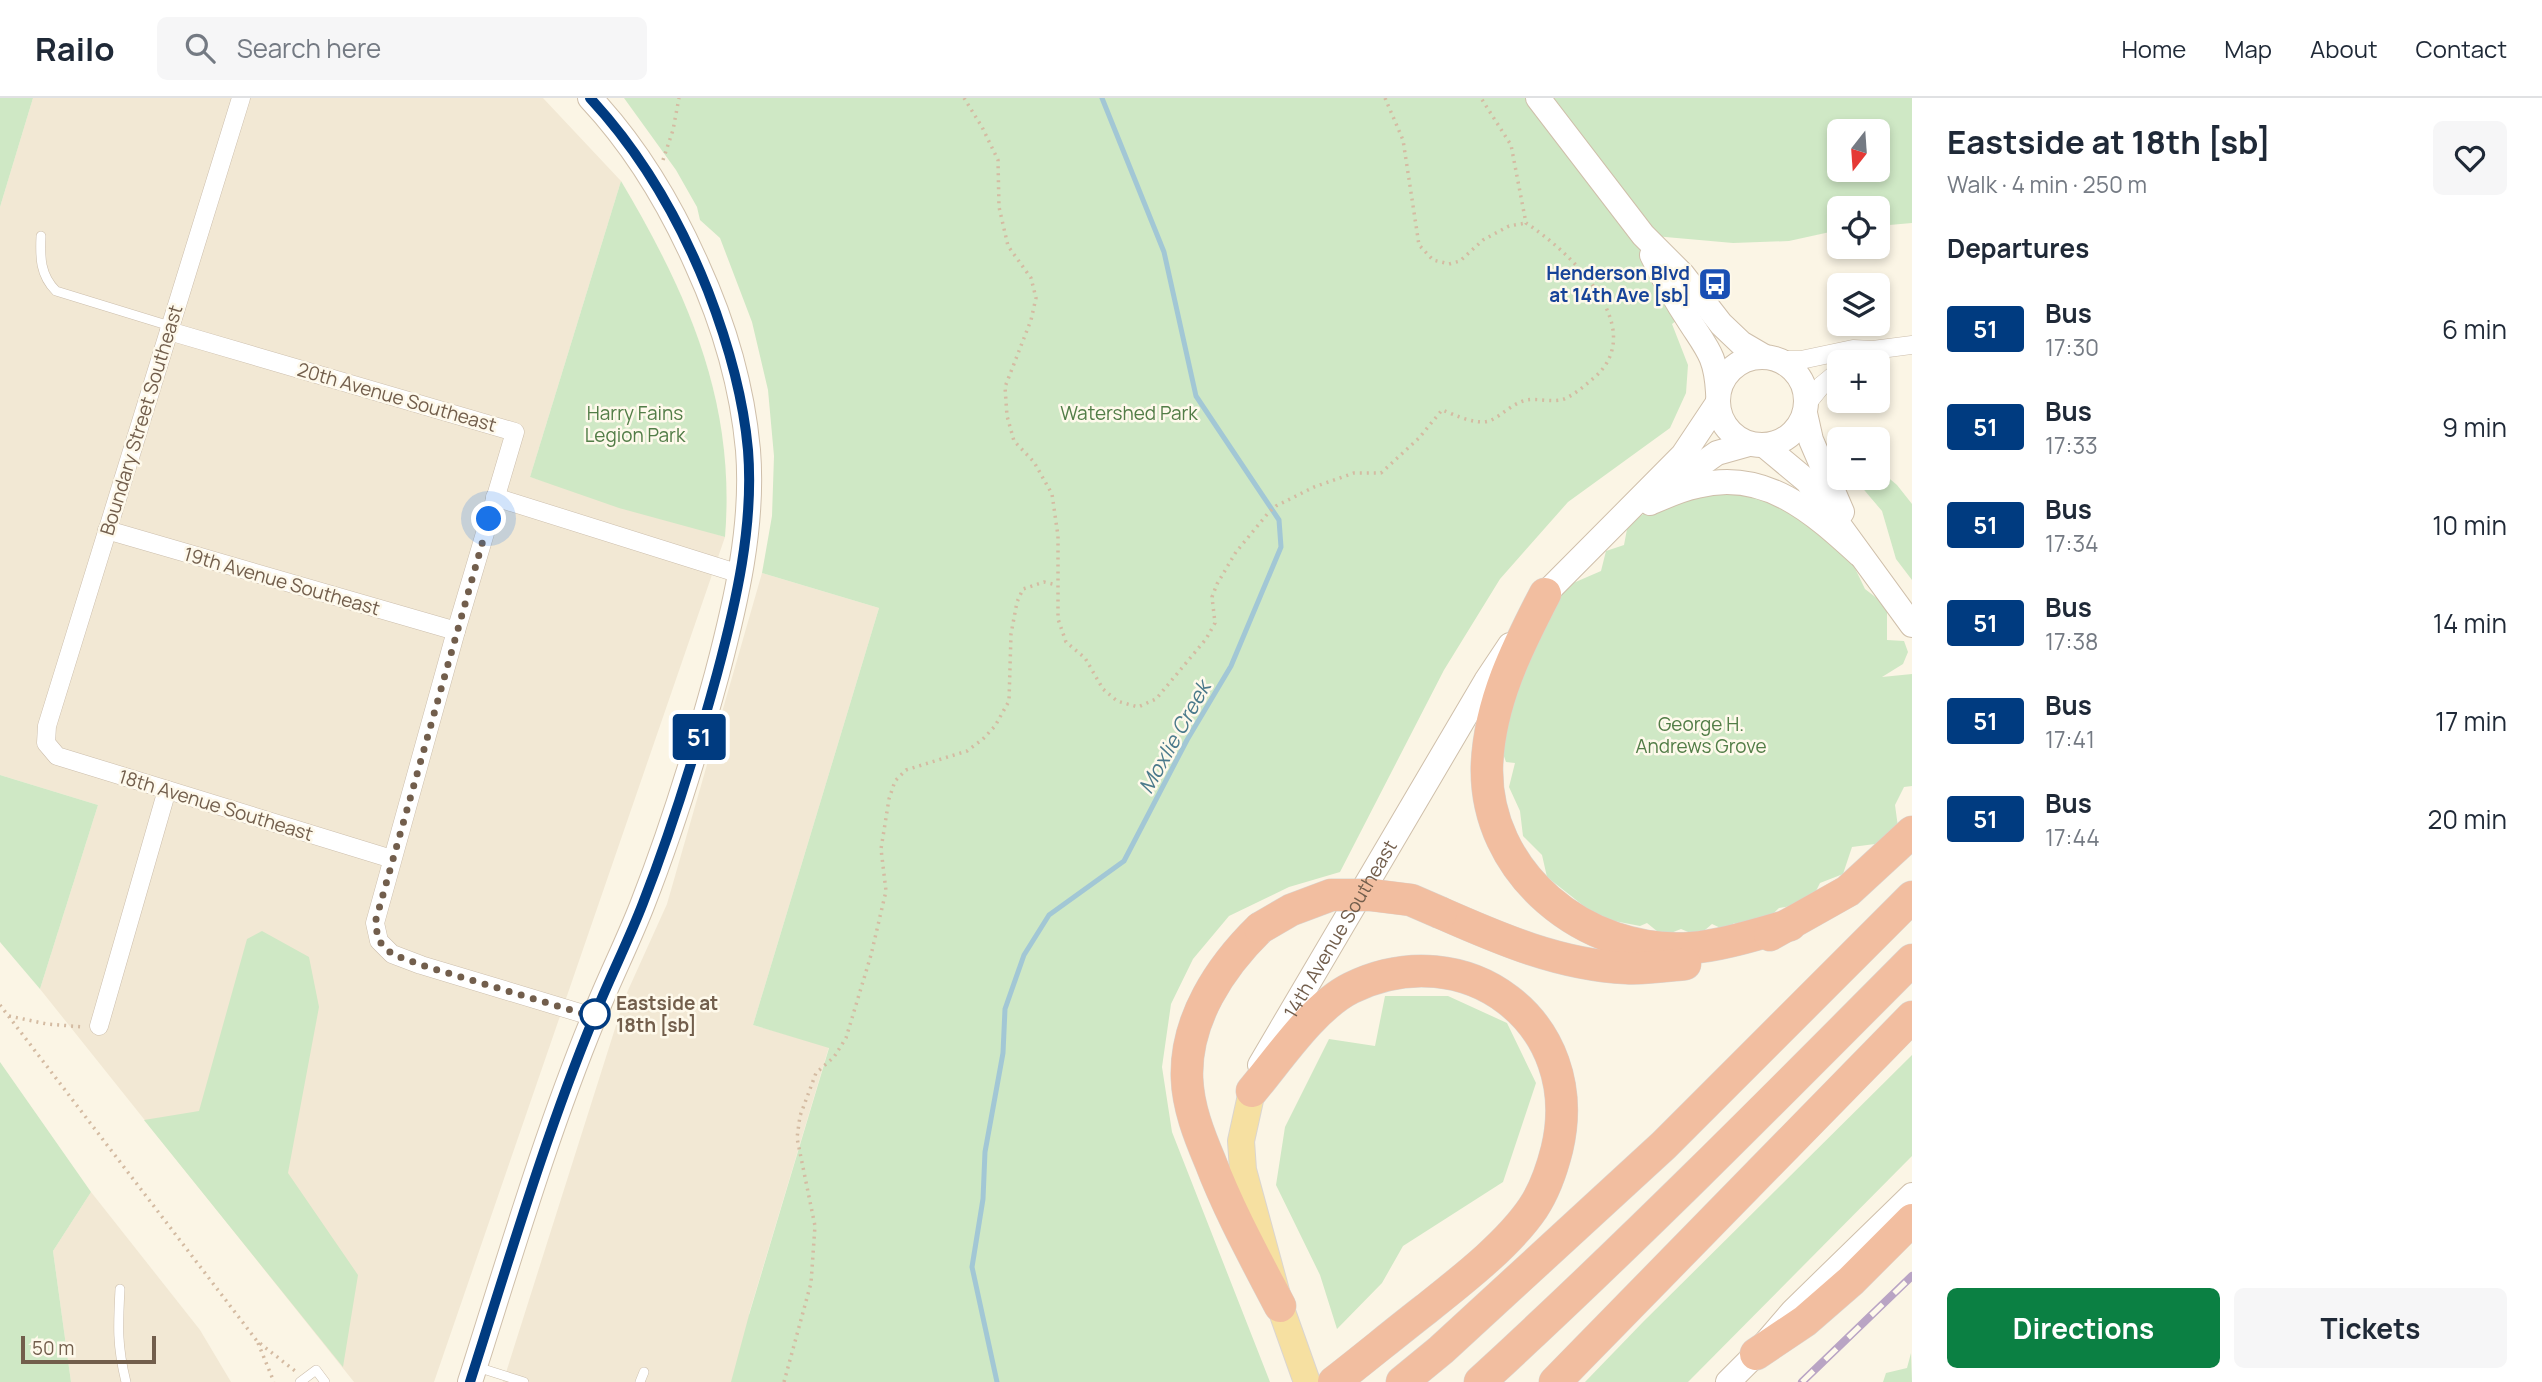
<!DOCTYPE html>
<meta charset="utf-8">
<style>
body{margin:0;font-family:Manrope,sans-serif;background:#f6f6f7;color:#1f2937;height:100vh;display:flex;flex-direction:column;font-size:26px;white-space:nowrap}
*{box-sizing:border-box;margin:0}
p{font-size:23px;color:#747a83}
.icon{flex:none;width:38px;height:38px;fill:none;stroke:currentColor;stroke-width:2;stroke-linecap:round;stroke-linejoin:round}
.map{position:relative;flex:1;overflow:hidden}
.details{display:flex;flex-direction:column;background:#fff;width:630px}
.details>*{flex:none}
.badge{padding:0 14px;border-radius:5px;font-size:24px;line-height:46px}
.needle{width:46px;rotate:197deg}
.tools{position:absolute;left:1827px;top:21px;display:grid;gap:14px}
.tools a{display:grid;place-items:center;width:63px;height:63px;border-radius:10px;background:#fff;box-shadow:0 4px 10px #0003;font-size:35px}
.scale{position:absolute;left:21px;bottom:18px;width:135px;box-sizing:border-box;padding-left:7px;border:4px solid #725e4c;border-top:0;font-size:19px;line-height:24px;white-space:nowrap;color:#725e4c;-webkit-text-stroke:5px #fef9eb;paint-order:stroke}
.you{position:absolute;width:35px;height:35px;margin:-18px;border:5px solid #fff;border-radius:50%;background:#1a73e8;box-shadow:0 0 0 10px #1a73e833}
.map>.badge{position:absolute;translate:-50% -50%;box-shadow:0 0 0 4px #fff}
h2{padding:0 35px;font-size:26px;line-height:63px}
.round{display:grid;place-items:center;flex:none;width:74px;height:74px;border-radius:10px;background:#f6f6f7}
.summary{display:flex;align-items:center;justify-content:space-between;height:119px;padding:0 35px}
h1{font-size:33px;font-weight:700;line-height:52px}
.action{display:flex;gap:14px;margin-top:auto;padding:14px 35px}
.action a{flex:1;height:80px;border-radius:10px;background:#0b8043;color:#fff;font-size:28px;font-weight:700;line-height:80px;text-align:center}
.action a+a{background:#f6f6f7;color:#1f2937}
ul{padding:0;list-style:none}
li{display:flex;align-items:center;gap:21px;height:98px;padding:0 35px}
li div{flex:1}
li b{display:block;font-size:26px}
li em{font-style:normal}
li .badge{min-width:77px;font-weight:700;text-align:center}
header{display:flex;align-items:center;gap:42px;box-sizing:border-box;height:98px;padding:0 35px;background:#fff;border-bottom:2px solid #e0e1e3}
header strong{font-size:33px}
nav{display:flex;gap:38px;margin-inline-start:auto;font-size:24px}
.search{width:490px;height:63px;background:#f6f6f7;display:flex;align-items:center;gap:18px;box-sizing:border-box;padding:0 24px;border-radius:10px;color:#747a83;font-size:26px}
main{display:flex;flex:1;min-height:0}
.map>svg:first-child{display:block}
.residential{fill:#f2e8d4}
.green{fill:#cfe8c5;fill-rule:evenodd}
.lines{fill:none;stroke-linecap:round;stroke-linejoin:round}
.stream{stroke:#a2c7d5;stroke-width:5}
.lane-casing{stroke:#ccbeac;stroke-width:10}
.street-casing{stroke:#ccbeac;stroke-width:19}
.secondary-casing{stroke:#cfbfaa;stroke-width:26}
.primary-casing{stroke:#dad5d0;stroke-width:28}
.highway-casing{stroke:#dad5d0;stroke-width:33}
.path{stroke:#d4bba2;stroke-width:3.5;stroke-dasharray:2 5;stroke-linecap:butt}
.lane{stroke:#fff;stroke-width:9}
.street{stroke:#fff;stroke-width:18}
.secondary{stroke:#fff;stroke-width:24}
.primary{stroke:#f6e0a1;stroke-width:26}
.highway{stroke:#f2bea0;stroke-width:32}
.rail-casing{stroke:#b9a4c4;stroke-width:8}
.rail{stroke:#fef9eb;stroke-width:5;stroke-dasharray:16;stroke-linecap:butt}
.highway-bridge-casing{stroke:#dad5d0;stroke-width:33;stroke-linecap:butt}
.highway-bridge{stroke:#f2bea0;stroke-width:32}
.line-casing{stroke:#fff;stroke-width:16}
.line{stroke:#003b80;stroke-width:10}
.walk{stroke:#725e4c;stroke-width:7;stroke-dasharray:0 12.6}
.stop-dot{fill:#fff;stroke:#003b80;stroke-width:3.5}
.labels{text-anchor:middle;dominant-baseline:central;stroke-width:5;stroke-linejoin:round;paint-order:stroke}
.transit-label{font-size:19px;font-weight:bold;fill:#164399;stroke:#fef9eb;text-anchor:end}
.street-label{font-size:19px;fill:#725e4c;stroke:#fef9eb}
.park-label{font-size:19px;fill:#527d47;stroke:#fef9eb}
.stop-label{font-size:19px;font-weight:bold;fill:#725e4c;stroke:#fef9eb;text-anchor:start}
.water-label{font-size:21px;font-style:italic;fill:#4a798b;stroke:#fef9eb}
</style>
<header>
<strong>Railo</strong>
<div class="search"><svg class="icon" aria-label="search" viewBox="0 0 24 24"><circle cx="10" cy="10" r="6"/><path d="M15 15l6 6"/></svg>Search here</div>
<nav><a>Home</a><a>Map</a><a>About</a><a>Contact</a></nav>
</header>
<main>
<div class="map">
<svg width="1912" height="1284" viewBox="0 0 1912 1284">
<rect width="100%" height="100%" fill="#fbf5e5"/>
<g class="residential">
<path d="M33,0H543L621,83L530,379L725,439L434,1284H354L40,891L98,707L0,677V109Z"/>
<path d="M762,475L879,510L753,927L829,949L749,1216L788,1284H503L625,899L667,806Z"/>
<path d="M91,1094L200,1232L231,1284H71L53,1153Z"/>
</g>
<g class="green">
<path d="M0,0H33L0,109Z"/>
<path d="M624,0H1912V125L1878,128V110H1839V132L1789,143L1733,145L1643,137L1685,216L1672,226L1688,267L1686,295L1670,330L1568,404L1500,481L1444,572L1340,774L1289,789L1229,818L1193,861L1171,906L1162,969L1172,1034L1270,1284H731L749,1217L829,950L753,927L879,510L762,475L772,418L774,358L768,292L752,224L720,140L700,122L697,109L676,72ZM1839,33H1878V72H1839Z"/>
<path d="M621,83C688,196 736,304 725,439L619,410L530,379Z"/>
<path d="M1878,371L1897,387L1912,406V482L1896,461L1882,413L1854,380H1878Z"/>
<path d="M1703,392L1770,397L1851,462L1865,491L1887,508V542L1904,543L1908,554L1903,566L1882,579L1912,576V688L1904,689L1895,707L1898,729L1875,746L1852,749L1843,776L1820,785L1810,805L1779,810L1757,831L1734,825L1727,833L1712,826L1698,838L1681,831L1663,838L1647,825L1640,828L1599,820L1547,779L1542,757L1523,738L1520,713L1509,689L1515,665L1506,664L1494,630L1564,489L1601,473L1606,453L1624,447L1628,426L1645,415Z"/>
<path d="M0,677L98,707L40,891L0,844Z"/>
<path d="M262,833L309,859L319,909L288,1075L358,1177L343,1269L144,1022L199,1013L247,841Z"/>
<path d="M1385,898H1448L1507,925L1536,985L1503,1084L1403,1148L1382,1185L1337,1231L1320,1177L1276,1087L1285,1029L1329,941L1375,948Z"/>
<path d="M1912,957V1058L1688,1284H1585L1643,1224Z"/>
<path d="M0,964L91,1094L53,1153L71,1284H0Z"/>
<path d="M1911,1255L1912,1284H1883L1886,1275L1907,1270Z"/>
</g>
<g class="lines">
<path class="stream" d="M997,1284L972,1169L983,1101L985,1054L1003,955L1005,911L1024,857L1049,817L1124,763L1187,642L1231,568L1281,449L1279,422L1196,298L1164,154L1102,0"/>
<g class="lane-casing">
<g id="lane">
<path d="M41,138C40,159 40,177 56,193L170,228"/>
<path d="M120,1191C118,1228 117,1248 126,1284"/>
<path d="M477,1269L524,1284"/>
<path d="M300,1284L316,1272L325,1284"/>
<path d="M640,1284L644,1274"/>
</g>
</g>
<g class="street-casing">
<g id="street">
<path d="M241,0L47,628L46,645L57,658L392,761"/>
<path d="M169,233L515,334L456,533L375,825L379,843L392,856L421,867L594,919"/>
<path d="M1780,262H1801L1853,251L1873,252L1912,247"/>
<path d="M1805,308L1822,287L1839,273"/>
<path d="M495,399L740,476"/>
<path d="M107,432L456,533"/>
<path d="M99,928L167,692"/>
</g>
</g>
<g class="secondary-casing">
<g id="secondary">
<path d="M1538,0L1643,137L1683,177L1721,226L1741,245L1765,259"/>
<path d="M1652,157C1663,180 1676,203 1690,224C1708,252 1716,259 1718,294"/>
<circle cx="1762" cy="303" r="44"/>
<path d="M1805,315L1811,342L1842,414"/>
<path d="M1765,348L1807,383L1912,527"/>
<path d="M1669,389L1717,355L1749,346"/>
<path d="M1650,405C1666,398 1681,391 1697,388C1765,370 1814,415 1860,457"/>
<path d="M1535,511L1545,496L1683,357L1717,306"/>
<path id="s1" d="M1260,967L1486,583L1510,547"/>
<path d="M470,1284C509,1162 545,1038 594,919C609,881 628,844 643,805C672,731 696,653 717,576C736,504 754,427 748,352C742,287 724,226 697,167C670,106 636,49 590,0"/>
<path d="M1728,1284L1756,1256L1793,1213L1912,1097"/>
</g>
</g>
<g class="primary-casing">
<path id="primary" d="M1252,993L1241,1043L1243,1072L1280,1208L1307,1284"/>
</g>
<g class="highway-casing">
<g id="highway">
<path d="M1545,496C1517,550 1490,604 1487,666C1483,775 1586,858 1691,850C1724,847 1757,836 1790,827"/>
<path d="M1441,815C1500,841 1560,867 1626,870C1646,871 1666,868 1685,866"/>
<path d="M1260,830C1220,869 1185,922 1187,980C1188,1009 1199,1037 1210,1063C1229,1113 1255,1160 1280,1208"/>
<path d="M1770,837L1848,793L1912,734"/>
<path d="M1252,993C1279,961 1313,909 1351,890C1465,834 1587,924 1557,1051C1552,1071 1545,1092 1533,1110C1508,1147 1461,1183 1426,1211C1395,1235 1365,1260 1334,1284"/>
<path d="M1756,1256L1805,1223L1851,1183L1912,1122"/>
<path d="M1402,1284L1441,1252L1664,1047L1912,799"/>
<path d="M1480,1284C1628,1148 1770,1005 1912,862"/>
<path d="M1555,1284L1912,919"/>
</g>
</g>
<g class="path">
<path d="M964,0L982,29L998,62L999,109L1008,148L1031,180L1036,200L1031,222L1005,289L1007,318L1014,343L1034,364L1052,396L1058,438V521L1066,544L1085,560L1103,591L1117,603L1138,609L1156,601L1206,541L1215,525L1212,499L1217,486L1236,454L1269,414L1276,408L1314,389L1354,375H1381L1419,340L1442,312C1455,317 1475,327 1489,323C1502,318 1512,305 1527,302C1538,300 1553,305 1564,301C1576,296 1585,287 1595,279C1650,229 1569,153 1526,125L1511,47L1481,0"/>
<path d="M1385,0L1403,42L1419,147L1433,162L1449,166L1460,163L1483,142L1509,128L1526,125"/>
<path d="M663,62L673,32L679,0"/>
<path d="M0,907L257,1243L295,1273"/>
<path d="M9,918L47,926L83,929"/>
<path d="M258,1245L274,1284"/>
<path d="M784,1284L811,1185L815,1128L797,1040L800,1018L816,975L834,959L846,940L871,857L886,793L881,751L889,701L895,683L906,672L967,653L983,641L995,628L1009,603L1011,536L1017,504L1023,491L1044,484L1057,487"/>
</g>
<use href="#lane" class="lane"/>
<use href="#street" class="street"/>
<use href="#secondary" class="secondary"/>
<use href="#primary" class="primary"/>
<use href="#highway" class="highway"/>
<g class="rail-casing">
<path id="rail" d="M1802,1284L1912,1178"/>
</g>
<use href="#rail" class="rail"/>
<g class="highway-bridge-casing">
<path id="highway-bridge" d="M1260,830L1291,812L1331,797H1371L1411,802L1441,815"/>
</g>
<use href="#highway-bridge" class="highway-bridge"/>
</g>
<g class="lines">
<g class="line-casing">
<path id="line" d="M470,1284C509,1162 545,1038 594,919C609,881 628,844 643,805C672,731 696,653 717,576C736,505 754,427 748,352C743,296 728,245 708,193C680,122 642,56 590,0"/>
</g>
<use href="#line" class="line"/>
<path class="walk" d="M489,421L375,825L379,843L392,856L421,867L594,919L595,916"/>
</g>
<defs>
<g id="bus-square" transform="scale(1.75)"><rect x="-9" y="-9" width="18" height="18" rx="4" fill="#1a4fb4" stroke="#fef9eb"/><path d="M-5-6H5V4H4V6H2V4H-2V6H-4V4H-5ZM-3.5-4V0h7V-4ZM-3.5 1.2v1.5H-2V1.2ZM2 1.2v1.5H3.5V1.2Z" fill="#fff"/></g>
</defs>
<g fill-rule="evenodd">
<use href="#bus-square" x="1715" y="186"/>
</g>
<circle class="stop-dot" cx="595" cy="916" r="14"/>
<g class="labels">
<g class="transit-label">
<text x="1690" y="175">Henderson Blvd<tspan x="1690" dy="22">at 14th Ave [sb]</tspan></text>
</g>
<g class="street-label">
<text transform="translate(397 299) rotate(16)">20th Avenue Southeast</text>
<text transform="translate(141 322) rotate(-73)">Boundary Street Southeast</text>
<text transform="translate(282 483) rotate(16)">19th Avenue Southeast</text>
<text transform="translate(216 707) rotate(17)">18th Avenue Southeast</text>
<text stroke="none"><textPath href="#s1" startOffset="158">14th Avenue Southeast</textPath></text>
</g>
<g class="park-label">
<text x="635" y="315">Harry Fains<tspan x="635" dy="22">Legion Park</tspan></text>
<text x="1129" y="315">Watershed Park</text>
<text x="1701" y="626">George H.<tspan x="1701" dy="22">Andrews Grove</tspan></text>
</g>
<g class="stop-label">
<text x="616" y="905">Eastside at<tspan x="616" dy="22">18th [sb]</tspan></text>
</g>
<g class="water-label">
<text transform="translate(1174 639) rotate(-61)">Moxlie Creek</text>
</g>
</g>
</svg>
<div class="tools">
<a><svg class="needle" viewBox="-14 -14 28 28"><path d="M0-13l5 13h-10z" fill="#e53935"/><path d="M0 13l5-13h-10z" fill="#747a83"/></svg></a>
<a><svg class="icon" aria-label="locate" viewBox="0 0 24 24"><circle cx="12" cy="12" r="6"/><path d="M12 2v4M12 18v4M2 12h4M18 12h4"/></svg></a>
<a><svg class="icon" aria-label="layers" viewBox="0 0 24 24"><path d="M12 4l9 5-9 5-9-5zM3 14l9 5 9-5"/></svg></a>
<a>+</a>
<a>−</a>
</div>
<div class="scale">50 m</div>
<div class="you" style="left:489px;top:421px"></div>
<b class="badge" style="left:699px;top:639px;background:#003b80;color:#fff">51</b>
</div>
<section class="details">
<div class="summary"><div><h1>Eastside at 18th [sb]</h1><p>Walk · 4 min · 250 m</p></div><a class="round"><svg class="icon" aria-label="heart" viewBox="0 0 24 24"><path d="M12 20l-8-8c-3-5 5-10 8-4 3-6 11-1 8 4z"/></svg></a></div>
<h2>Departures</h2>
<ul>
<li><span class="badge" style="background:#003b80;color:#fff">51</span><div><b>Bus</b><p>17:30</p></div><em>6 min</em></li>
<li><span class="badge" style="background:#003b80;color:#fff">51</span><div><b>Bus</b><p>17:33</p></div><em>9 min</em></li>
<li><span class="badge" style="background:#003b80;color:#fff">51</span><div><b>Bus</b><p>17:34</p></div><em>10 min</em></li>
<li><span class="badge" style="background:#003b80;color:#fff">51</span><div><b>Bus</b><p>17:38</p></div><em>14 min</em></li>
<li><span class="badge" style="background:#003b80;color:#fff">51</span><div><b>Bus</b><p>17:41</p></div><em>17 min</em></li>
<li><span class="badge" style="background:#003b80;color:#fff">51</span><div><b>Bus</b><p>17:44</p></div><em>20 min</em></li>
</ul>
<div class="action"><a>Directions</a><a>Tickets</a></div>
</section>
</main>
